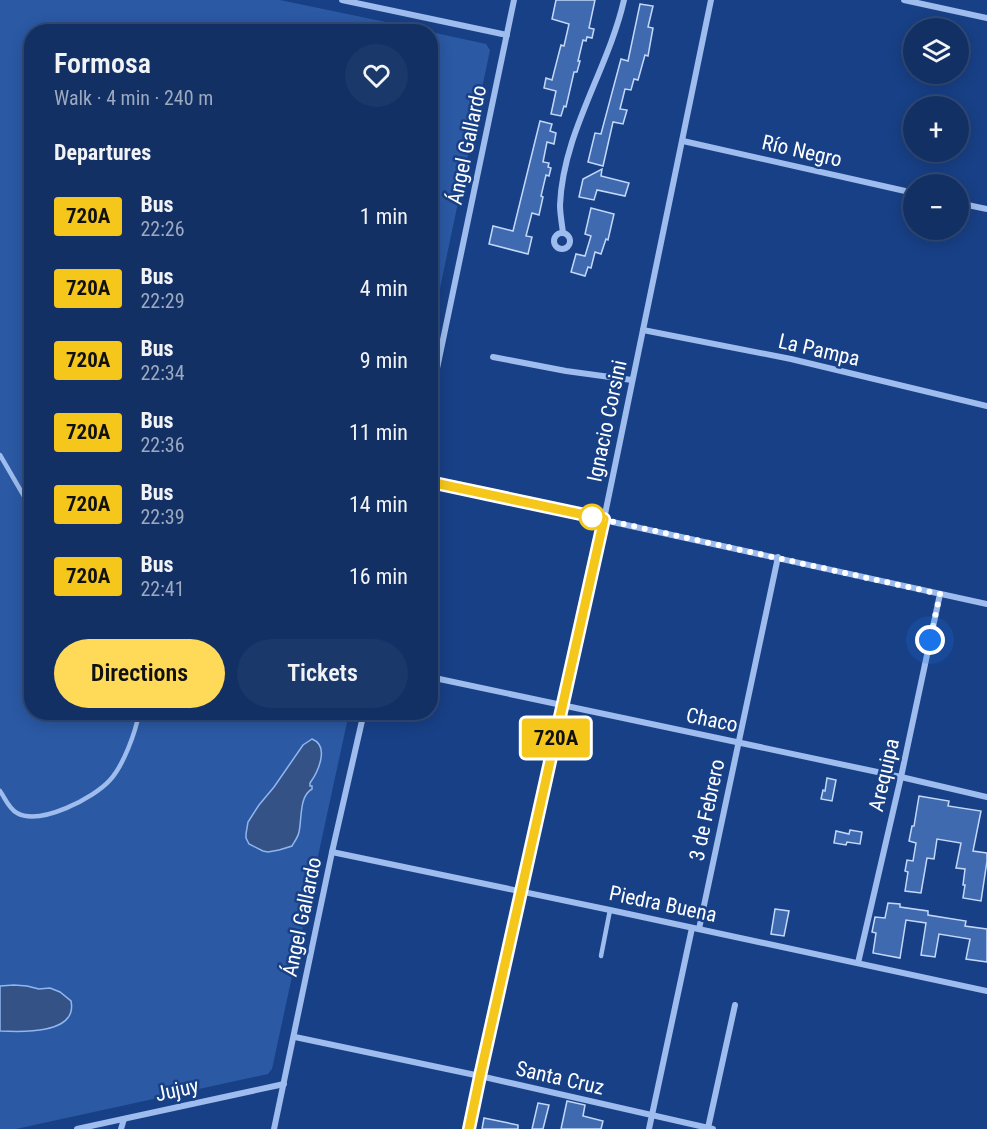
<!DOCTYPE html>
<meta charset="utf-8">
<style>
body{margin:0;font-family:"Roboto Condensed",sans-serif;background:#1b386a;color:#f1f3f6;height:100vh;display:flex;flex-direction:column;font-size:22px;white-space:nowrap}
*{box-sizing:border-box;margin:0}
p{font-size:20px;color:#9ca9bf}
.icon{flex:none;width:33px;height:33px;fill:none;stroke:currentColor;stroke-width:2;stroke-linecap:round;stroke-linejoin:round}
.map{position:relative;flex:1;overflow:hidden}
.details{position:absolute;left:24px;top:24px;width:414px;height:696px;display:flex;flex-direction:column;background:#123064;border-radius:24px;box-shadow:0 3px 15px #0003,0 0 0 2px #314b78}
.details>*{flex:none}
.badge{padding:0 12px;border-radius:4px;font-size:21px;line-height:39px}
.fabs{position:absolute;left:903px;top:18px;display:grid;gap:12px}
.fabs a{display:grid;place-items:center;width:66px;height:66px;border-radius:50%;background:#123064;box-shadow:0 3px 15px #0003,0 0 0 2px #314b78;font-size:30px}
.you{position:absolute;width:30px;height:30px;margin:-15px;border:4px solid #fff;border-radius:50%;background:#1a73e8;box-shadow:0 0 0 9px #1a73e833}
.map>.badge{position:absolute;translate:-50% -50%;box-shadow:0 0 0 3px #fff}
h2{padding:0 30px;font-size:22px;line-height:54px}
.round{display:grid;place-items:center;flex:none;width:63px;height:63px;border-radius:32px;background:#1b386a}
.head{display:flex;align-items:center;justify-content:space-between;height:102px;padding:0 30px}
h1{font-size:28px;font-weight:600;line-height:45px}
.cta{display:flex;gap:12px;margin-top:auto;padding:12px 30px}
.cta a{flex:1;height:69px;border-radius:36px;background:#ffda59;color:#111;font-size:24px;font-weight:600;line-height:69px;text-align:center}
.cta a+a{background:#1b386a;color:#f1f3f6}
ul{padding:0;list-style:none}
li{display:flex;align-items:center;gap:18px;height:72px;padding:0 30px}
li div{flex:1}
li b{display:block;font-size:22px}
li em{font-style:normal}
li .badge{min-width:66px;font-weight:700;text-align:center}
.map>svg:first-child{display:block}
.green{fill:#2b59a4}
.water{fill:#345286;stroke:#90b6ef;stroke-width:1.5}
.building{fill:#406aaf;stroke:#c3d8f9;stroke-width:1.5}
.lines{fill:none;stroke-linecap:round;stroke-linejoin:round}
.service{stroke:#9ebced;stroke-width:4.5}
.minor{stroke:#9ebced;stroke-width:6}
.line-casing{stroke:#fff;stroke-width:14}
.line{stroke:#f5c71a;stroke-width:9}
.walk{stroke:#fff;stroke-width:6;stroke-dasharray:0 10.8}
.stop-dot{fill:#fff;stroke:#f5c71a;stroke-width:3}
.labels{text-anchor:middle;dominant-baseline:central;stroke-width:5;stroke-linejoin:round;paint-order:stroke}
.street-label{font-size:21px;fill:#fff;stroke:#184086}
</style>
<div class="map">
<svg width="987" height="1129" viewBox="0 0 987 1129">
<rect width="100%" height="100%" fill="#184086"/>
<g class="green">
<path d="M0,0H280L429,31L32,32V712L349,713L272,1069L268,1074L16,1129H0Z"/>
<path d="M431,32L486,44L490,50L431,331Z"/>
</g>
<g class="water">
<path d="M312,739C330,746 318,772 310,783V786H312V789C299,796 302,819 299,832C298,837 295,841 292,846L279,850L268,852L263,851L249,844L246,838V834L248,822L259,805L274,787L303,745Z"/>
<path d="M14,985L27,986L39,989L50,988L60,992L71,1001C78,1035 20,1032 0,1031V986Z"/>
</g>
<g class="building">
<path d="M556,0H595L589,28L594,29L592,38L587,37L586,41L583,40L578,61H580L577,72H574L566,107L564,106L561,116L551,114L556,91L544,88L546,78L552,80L561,45L564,46L569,24L552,19Z"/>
<path d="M640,4L653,6L648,27L653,28L648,56L645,55L638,80L634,79L631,90L625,89L620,109L627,110L623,124L613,122L603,166L588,162L595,133L601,134L621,59L628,61Z"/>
<path d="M540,121L552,124L550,131L556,133L554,144L547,142L543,162L549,163L548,167L551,168L549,176L546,175L541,196L543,197L539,215L532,213L526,236L532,237L528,254L489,244L493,226L513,231Z"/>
<path d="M602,169L601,176L629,183L625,196L597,190L594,200L579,197L583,179Z"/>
<path d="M591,208L614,214L608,240L606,239L601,254L595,252L591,268L588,267L585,276L571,272L576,254L585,256L591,236L585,234Z"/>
<path d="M827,778L836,780L832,801L821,799L823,790L825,791Z"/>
<path d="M919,796L949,801L948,806L981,811L973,851L987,853V861L981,901L963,898L965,885H963L965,869L956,868L961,843L937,839L934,859L927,858L921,893L905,891L908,872L905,871L907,860L913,861L916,843L909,841L912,826H914Z"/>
<path d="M850,830L862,832L860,844L847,842L846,845L834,843L836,831L849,834Z"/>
<path d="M888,903L900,904V907L928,911V915L966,921L965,926L987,929V962L966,959L970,939L939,934L935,957L921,955L926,923L906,920L900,958L873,953L876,933L872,932L875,917L885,918Z"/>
<path d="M775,909L789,911L784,936L771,934Z"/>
<path d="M567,1101L585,1105L583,1116L603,1121L601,1129H561Z"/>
<path d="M538,1103L549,1105L543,1129H532Z"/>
<path d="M484,1118L518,1125V1129H482Z"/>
</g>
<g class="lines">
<g class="service">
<path d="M0,455L32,510"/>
<path d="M0,791C5,798 9,809 17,813C40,826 94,798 110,780C123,766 136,732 139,712"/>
<path d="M601,956L610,910"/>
</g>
<g class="minor">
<path d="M342,0L507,35"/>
<path d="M904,0L987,18"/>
<path d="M683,141L914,193"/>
<path d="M958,203L987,209"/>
<circle cx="562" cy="241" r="8"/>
<path d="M563,233C562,224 560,214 560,205C563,132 608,70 624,0"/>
<path d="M643,330L791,359L987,406"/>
<path d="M493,357L566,371L632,380"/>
<path d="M430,402L514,0"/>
<path d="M430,482L987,604"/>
<path d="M430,677L901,777L987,797"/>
<path d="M332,852L610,910L987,991"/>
<path d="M699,929L778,557"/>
<path d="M858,963L901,777L940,594"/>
<path d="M295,1037L480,1076L713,1129"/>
<path d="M708,1128L735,1005"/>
<path d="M77,1129L284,1084"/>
<path d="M121,1129L124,1119"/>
<path d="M274,1129L332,852L364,712"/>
<path d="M469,1129L480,1076L604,519L711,0"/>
<path d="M649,1129L692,928"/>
</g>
</g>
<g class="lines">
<g class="line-casing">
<path id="line" d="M430,482L604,519L480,1076L469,1129"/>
</g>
<use href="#line" class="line"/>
<path class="walk" d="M592,517L940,594L930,640"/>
</g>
<circle class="stop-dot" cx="592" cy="517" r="12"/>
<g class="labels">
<g class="street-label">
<text transform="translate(467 145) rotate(-78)">Ángel Gallardo</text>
<text transform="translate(802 151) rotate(13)">Río Negro</text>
<text transform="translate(819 350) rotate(13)">La Pampa</text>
<text transform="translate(607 421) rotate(-78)">Ignacio Corsini</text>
<text transform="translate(712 720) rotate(12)">Chaco</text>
<text transform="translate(884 775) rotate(-77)">Arequipa</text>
<text transform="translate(707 810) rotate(-78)">3 de Febrero</text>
<text transform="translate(663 904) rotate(12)">Piedra Buena</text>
<text transform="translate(302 917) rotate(-78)">Ángel Gallardo</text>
<text transform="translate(560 1078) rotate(13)">Santa Cruz</text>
<text transform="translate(177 1090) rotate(-12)">Jujuy</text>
</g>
</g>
</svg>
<div class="fabs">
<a><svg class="icon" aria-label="layers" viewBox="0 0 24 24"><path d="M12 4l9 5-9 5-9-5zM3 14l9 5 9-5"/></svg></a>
<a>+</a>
<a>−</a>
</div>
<div class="you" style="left:930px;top:640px"></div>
<b class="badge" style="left:556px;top:738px;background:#f5c71a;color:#111">720A</b>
<section class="details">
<div class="head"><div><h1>Formosa</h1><p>Walk · 4 min · 240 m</p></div><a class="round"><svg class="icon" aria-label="heart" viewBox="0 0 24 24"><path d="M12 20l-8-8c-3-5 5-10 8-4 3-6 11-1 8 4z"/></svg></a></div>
<h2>Departures</h2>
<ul>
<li><span class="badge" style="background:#f5c71a;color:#111">720A</span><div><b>Bus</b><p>22:26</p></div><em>1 min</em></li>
<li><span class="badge" style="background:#f5c71a;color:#111">720A</span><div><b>Bus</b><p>22:29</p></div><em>4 min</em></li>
<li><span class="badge" style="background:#f5c71a;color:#111">720A</span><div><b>Bus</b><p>22:34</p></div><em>9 min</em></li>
<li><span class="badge" style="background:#f5c71a;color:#111">720A</span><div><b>Bus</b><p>22:36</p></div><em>11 min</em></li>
<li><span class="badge" style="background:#f5c71a;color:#111">720A</span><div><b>Bus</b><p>22:39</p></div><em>14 min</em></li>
<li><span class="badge" style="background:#f5c71a;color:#111">720A</span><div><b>Bus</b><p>22:41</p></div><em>16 min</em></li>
</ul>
<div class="cta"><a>Directions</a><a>Tickets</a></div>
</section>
</div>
